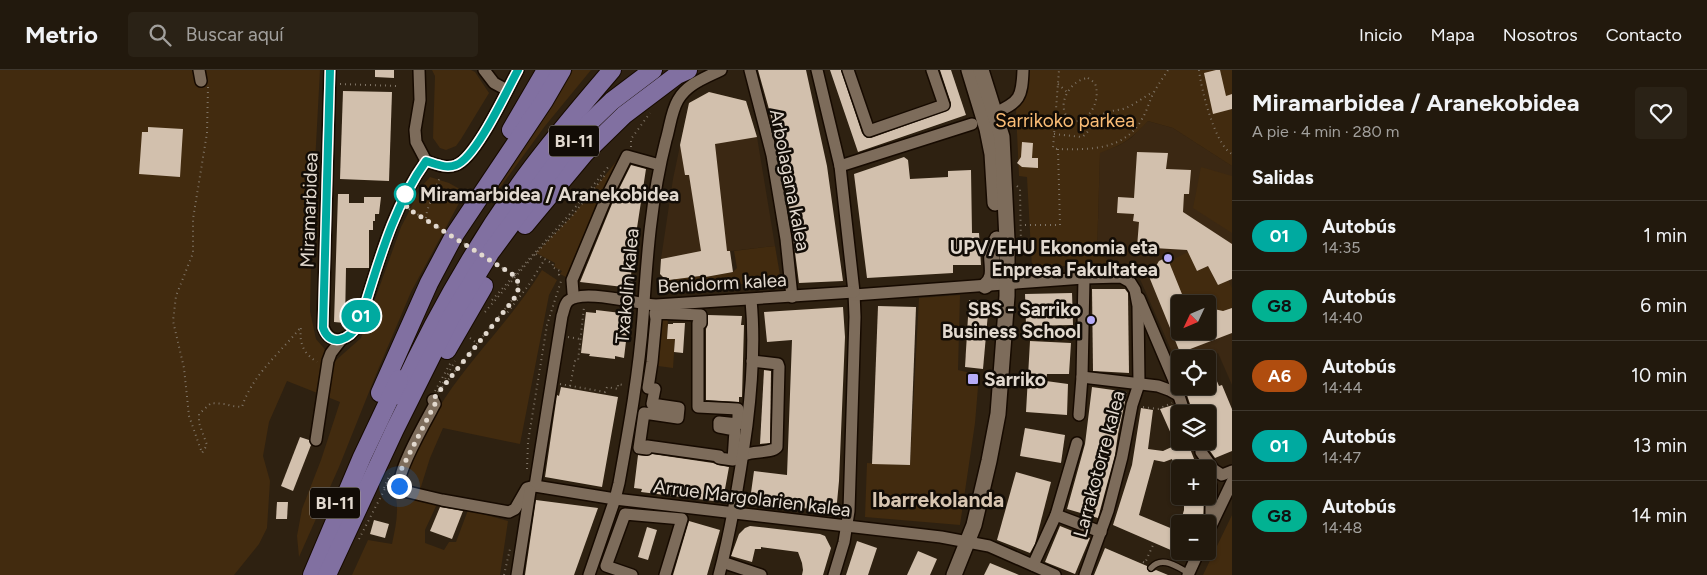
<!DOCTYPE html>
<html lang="es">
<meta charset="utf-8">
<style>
body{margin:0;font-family:Figtree,sans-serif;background:#2a2216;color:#f1f3f6;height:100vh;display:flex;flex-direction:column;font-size:19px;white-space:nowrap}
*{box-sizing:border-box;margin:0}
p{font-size:16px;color:#a2a09d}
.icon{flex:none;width:28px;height:28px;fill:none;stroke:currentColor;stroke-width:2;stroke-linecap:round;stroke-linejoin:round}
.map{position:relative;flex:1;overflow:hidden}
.panel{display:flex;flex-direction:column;background:#22190d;width:475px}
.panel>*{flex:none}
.badge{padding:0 10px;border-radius:16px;font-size:18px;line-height:32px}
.needle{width:32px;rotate:226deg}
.controls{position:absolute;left:1171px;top:225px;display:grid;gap:10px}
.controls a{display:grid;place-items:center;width:45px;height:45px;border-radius:5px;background:#22190d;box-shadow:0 1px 4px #0004,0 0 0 1px #3f382e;font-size:25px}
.you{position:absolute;width:25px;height:25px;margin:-12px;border:4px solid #fff;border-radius:50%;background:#1a73e8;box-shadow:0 0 0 8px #1a73e833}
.map>.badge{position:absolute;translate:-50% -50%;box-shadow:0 0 0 2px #fff}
h2{padding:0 20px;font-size:19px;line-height:45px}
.round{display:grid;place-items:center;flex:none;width:52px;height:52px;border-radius:5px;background:#2a2216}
.overview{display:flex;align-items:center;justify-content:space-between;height:85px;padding:0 20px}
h1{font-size:24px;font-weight:700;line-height:38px}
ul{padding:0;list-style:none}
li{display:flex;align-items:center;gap:15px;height:70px;padding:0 20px;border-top:1px solid #3f382e}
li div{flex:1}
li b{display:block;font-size:19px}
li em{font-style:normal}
li .badge{min-width:55px;font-weight:700;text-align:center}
header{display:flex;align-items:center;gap:30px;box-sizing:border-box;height:70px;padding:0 25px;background:#22190d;border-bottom:1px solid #3f382e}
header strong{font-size:24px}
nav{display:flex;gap:28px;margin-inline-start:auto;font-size:18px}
.search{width:350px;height:45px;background:#2a2216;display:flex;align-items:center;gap:12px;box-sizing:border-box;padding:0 18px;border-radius:5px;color:#a2a09d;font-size:19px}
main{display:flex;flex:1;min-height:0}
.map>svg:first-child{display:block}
.built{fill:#3b2813;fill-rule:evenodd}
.green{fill:#422b0f}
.building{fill:#d2c0ad}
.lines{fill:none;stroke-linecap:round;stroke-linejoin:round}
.lane-casing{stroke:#160a00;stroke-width:8}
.street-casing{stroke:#160a00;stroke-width:14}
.secondary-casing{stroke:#160a00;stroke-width:18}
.primary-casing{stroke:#160a00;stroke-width:20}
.path{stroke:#7f7466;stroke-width:2;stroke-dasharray:1 4;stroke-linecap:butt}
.lane{stroke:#7d6c5b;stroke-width:5.5}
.street{stroke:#7d6c5b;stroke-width:11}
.secondary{stroke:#7d6c5b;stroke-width:15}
.primary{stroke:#8170a1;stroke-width:18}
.path-bridge{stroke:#7f7466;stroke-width:2;stroke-dasharray:1 4;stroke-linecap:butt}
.line-casing{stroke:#fff;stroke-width:11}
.line{stroke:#00aaa0;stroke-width:8}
.walk{stroke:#e2d9cf;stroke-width:5;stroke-dasharray:0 9}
.stop-dot{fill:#fff;stroke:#00aaa0;stroke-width:2.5}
.poi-dot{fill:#b6acf8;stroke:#120c06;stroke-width:2}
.labels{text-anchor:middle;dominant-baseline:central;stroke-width:5;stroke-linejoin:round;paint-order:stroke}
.shield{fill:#120c06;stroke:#a49c93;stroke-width:1}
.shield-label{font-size:18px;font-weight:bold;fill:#e2d9cf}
.park-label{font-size:19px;fill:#fbbd76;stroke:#120c06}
.street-label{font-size:19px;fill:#e2d9cf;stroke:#120c06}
.stop-label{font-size:19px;font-weight:bold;fill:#e2d9cf;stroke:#120c06;text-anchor:start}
.poi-label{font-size:19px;font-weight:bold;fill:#e2d9cf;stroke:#120c06;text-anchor:end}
.quarter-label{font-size:21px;font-weight:bold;fill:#d7c5b1;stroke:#120c06}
</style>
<header>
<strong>Metrio</strong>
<div class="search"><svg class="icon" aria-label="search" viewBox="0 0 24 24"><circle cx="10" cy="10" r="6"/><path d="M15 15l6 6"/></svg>Buscar aquí</div>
<nav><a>Inicio</a><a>Mapa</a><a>Nosotros</a><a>Contacto</a></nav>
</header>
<main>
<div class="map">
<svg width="1232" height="505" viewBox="0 0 1232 505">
<rect width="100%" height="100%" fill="#2e2111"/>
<g class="built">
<path d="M709,22L746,31L757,67L775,176L713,183L712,180L661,189L673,109L689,33Z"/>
<path d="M1148,51L1173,58L1232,96V315L1218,283L1204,289H1180L1179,298L1136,200L1126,194L1112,193L1097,183L1100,82L1118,76L1131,68ZM1180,234H1208V261H1180Z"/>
</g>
<g class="green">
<path d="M0,0H320L312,149L310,241L316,269L335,291L361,268L401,157L422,116L430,107L449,113L465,122L411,222L375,307L339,397L299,487L297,466L302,439L321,390L340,332L287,311L269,352L263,386L270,411L267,458L259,474L234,505H0Z"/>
<path d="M432,0H471L475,2L489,23L461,69L456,76L446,80L440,78L433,68L435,6Z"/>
<path d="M573,0H591L545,56L488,134L484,136Z"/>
<path d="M1026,0H1232V96L1173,58L1148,51C1130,70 1124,74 1100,83L1097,182L1112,193L1032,198L1027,107L1019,106L1016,40L1024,20Z"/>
<path d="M620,87L622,89L570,211L565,210L566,207L560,204L562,201L554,197L555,193L536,183L572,146Z"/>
<path d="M1201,97L1232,106V163L1193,138Z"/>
<path d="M775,176L781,211L760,208L753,213L659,221V214L669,210L700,206L701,208L733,202L737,198L734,181Z"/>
<path d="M1188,182L1197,201L1208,196L1218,215L1228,210L1232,218V238L1223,241L1214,239L1208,242V234H1186L1170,194L1176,188Z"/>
<path d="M542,200L557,210L549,225L520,374L443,358L430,388L420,420L403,414C415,384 428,355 445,328C475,283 514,246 542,200Z"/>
<path d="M960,225L958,300L979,305L975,353L960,455L865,447L867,393L910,395L919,228Z"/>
<path d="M668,248L667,269H675L673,298L658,296L652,292L656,249Z"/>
<path d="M402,426L437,434L425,460V473L444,480L449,472H456L468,440L508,451L500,505H352L368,470L392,474C395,459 399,443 396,428Z"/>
<path d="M1232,445V505H1203Z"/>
</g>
<g class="building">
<path d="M375,0H394V8L375,7Z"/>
<path d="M758,0H806L827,96L843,211L799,213L787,121L774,57Z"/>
<path d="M830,0H841L862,63L867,68H871L949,40L951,33L940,0H951L966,45L858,82Z"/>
<path d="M1216,0H1220L1226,26L1232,24V39L1213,44L1204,3Z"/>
<path d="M343,21L392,22L389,111L340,109Z"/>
<path d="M709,22L746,31L757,67L715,74L727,181H730L733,202L700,208V206L669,210V208H664L660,204L661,189L701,181L689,105H685L680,75L689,33Z"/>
<path d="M148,57L183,59L180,107L139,104L142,62H148Z"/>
<path d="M1022,72L1033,73L1032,88H1038V98L1022,97L1017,93L1021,87Z"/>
<path d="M1137,82L1168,83L1166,99L1191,100L1189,124H1184L1183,142L1232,174V209L1218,215L1208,196L1197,201L1187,180L1137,177L1139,152L1133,151L1134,144L1117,143L1118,127L1134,128Z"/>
<path d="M904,87L908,90L910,109L948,107V101L971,100L972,163H979L981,195H953V203L867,208L854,104Z"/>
<path d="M631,95L646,99L633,184L631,206L633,207L632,218L580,212L614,129Z"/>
<path d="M338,124H349V133H364V127H381L379,144H375V151H373V160H369V198H346L345,253L334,252Z"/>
<path d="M1167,187L1186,234H1180V261H1208V242L1214,239L1223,241L1232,238V263L1185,281L1179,280L1148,204L1157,200L1156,196L1159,191Z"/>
<path d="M1092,219H1125L1128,223L1129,303L1093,301Z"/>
<path d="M1072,223L1073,255L1026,256L1025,224Z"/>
<path d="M969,230L989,232L983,299L965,297Z"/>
<path d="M878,236L916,237L910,395L872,394Z"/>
<path d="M843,237L845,267L839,411L836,443L750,430L754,401L787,405L792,270L767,272L764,242Z"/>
<path d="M596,240L621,243V245L629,246L624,288L615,286V289L589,286L590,284L581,283L586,242L596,243Z"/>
<path d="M708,245L742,246L741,255H744L742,327H739V332L706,330V259L708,253Z"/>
<path d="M673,253H685L683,283L674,282L675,269H667L668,254H673Z"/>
<path d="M1030,271L1071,273L1069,304H1047L1046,311L1068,314L1067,345L1026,342Z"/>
<path d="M1208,290L1219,316L1222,315L1232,339V381L1215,388L1203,371H1208V355L1211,353L1204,336L1192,340L1184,316H1208Z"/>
<path d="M764,300L771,301L770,373L760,374Z"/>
<path d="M561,317L618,327L602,417L545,407L557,325L559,326Z"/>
<path d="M1092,317L1127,322L1118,364L1115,385L1098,448L1067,439L1085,374Z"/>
<path d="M1173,335L1180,353V371H1187L1198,399H1175L1172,389L1164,392L1154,390L1139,445L1180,462V484L1113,455L1132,395L1141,338L1153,340L1148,379L1163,381L1176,375L1160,339Z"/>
<path d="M1025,358L1065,365L1061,393L1020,386Z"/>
<path d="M300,367L309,370L311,375L293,421L281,416Z"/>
<path d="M652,384L713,393L718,395L729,397L723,430L714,428V431L641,422L642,419L634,418L638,385L647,386Z"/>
<path d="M1016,402L1051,412L1035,474L1030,483L997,470Z"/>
<path d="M1184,426H1204L1203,454H1180L1184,440Z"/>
<path d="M536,430L598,438L574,505H525Z"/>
<path d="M277,432H288L287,449H276Z"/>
<path d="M440,437L463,441L452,469L430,461Z"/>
<path d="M374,450L389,454L385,468L370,464Z"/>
<path d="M689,451L720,460L707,505H673Z"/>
<path d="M750,456L820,464L825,466L831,478L823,505H802L803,500L802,493L798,482L761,477V479H755L752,492L731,486L739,464L745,458Z"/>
<path d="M1060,456L1090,468L1075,504L1045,492Z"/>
<path d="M647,457L657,460L648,490L638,487Z"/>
<path d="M857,471L877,478L868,505H846Z"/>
<path d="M1105,478L1147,496V499L1149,502H1152L1156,500L1168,505H1094Z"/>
<path d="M918,481L937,489L930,505H907Z"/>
<path d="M990,493L1019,505H984Z"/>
</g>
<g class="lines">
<g class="lane-casing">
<path id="lane" d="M1151,498C1162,485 1177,497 1189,503"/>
</g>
<g class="street-casing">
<g id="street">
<path d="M199,0L201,11"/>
<path d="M330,0L323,257C331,279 350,269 359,254C377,199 391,139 426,91"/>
<path d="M419,0L420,30L415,60L416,72L426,91"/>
<path d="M484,0L494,13L507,20"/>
<path d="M750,0L772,85L786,169L792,227"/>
<path d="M817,0L840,96L854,222L855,247L849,441L844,472L834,505"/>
<path d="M848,0L869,61L944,35L932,0"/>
<path d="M995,43C1020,32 1022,27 1023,0"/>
<path d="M426,91C436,94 446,99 456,95C476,88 507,20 518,0"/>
<path d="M840,96L972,54"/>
<path d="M573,223L572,210L607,126L627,86L656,94"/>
<path d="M854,225L1084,208L1121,207L1130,212L1135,220L1138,236L1139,314L1132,335L1122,387L1108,441L1085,505"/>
<path d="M1139,228L1173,308L1185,344"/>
<path d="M655,243L701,245V253H698V337L738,339V354L719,352V357L735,360L733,390L719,388V386L647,376V379L639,378L644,343L678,348L679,338L652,334L655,319L648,318L652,292L656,249Z"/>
<path d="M1082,307L1158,316L1169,320L1178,325"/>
<path d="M433,330L435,334C427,349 394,406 400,419L404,421L442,430L509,442L515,439L527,418L535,416L615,429L941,467L989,476L1055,505"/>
<path d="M1079,345L1082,307L1084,208"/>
<path d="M316,370L328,291L331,283L341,270"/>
<path d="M1201,382L1214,400L1222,405L1232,401"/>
<path d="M744,385C754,380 770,384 777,377L779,297L778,294L752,291"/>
<path d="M1208,404L1211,416V452"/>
<path d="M535,416L562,246C564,241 564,235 568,231C582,218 637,234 656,235L854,222"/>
<path d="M1056,445L1101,462"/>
<path d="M1208,462L1232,412"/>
<path d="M728,494L761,505"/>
<path d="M1033,495L1056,445L1077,373"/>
<path d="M517,505L530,421"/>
<path d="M589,505L615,429L619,413C629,358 639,303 643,247C647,187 651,128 666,70C670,57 671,42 678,30C687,14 705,8 721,0"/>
<path d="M632,505L606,496L625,444L682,449L665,505"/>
<path d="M719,505C732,456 740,406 747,355C752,314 755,271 751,230"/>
<path d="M1188,505L1199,481"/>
</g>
</g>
<g class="secondary-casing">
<g id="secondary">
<path d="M969,0L987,59L992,84L995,133"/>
<path d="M985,216C999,206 988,190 993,176C994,174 996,172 997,169"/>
<path d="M954,505L974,455L989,391L998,344L1007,226V170L1002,67L981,0"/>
</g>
</g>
<g class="primary-casing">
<g id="primary">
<path d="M511,60L546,0"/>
<path d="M525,155L585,83L624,45L677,5L688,0"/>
<path d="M447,280L484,216"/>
<path d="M380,323L429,213L455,164L544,31L562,0"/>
<path d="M399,325C434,249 476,175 525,107C552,70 582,35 612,0"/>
<path d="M312,505L362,387L399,309"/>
<path d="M327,505L395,359L451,247L490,183L569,76L588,54L612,31L653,0"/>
</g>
</g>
<g class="path">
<path d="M1199,0C1201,19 1215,75 1232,84"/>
<path d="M1088,8L1095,13C1098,23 1097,31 1092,40C1086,50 1071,58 1065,43C1059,29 1073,9 1088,8Z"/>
<path d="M340,14L397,16"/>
<path d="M1058,14L1067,22"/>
<path d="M208,17L207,63L193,149V183L176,226L173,251L184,298L189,346L202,383L207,375L199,353V344L211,333L225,334L232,336L242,337C252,305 281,282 301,257C299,273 303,283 317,292"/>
<path d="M1086,48L1090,56"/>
<path d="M1054,64L1082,67C1090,62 1092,51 1100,46C1108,40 1117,41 1126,38C1135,34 1144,27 1153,22"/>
<path d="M631,77V69L650,43"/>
<path d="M1057,79L1053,78L1059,0"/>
<path d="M1017,116L1020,119L1021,178L1020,180"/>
<path d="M409,139L430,152"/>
<path d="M426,148L427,141L440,107"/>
<path d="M1025,155H1060L1058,79C1090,80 1125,80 1142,49C1147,41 1149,32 1153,24C1157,16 1163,8 1168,0"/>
<path d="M536,184L553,194L552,197L560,201L559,205L562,207"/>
<path d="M492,230L569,145L609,96"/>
<path d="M977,231V228"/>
<path d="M485,242L536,183L572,146L605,105"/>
<path d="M503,242L507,243L528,216L545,189"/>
<path d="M568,267L580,269"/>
<path d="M470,268L478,274"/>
<path d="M560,314L605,322L607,317L618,319V314L623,315"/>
<path d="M570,316L575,291H578L584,237"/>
<path d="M435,321L451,292"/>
<path d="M439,321L517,224"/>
<path d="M438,322L455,291"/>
<path d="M1143,337L1158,339L1172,333"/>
<path d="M527,399L528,372L547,255L561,211"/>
<path d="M384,418L390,404"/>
<path d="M359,469L389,411"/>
<path d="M1143,492L1145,493L1153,475L1151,473"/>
<path d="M504,505L510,479"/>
</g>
<use href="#lane" class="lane"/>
<use href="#street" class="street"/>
<use href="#secondary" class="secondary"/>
<use href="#primary" class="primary"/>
<path class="path-bridge" d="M430,152L515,206L518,212L517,224"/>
</g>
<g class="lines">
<g class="line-casing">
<path id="line" d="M330,0L323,258C331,279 350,269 359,254C377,199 391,140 426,91C436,94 446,99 456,95C476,88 507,20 518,0"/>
</g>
<use href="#line" class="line"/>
<path class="walk" d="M399,416L401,400L435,334L433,330L437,324L510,234C517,225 522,217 515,206L407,138L405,124"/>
</g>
<circle class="stop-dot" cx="405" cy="124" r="10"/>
<g class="poi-dot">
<circle cx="1168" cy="188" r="5"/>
<circle cx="1091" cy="250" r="5"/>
<rect x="967" y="303" width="12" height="12" rx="2.5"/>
</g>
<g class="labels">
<g class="shield">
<rect x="549" y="55.5" width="50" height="31" rx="4"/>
<rect x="310" y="417.5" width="50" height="31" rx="4"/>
</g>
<g class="shield-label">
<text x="574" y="71">BI-11</text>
<text x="335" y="433">BI-11</text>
</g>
<g class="park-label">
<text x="1065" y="50">Sarrikoko parkea</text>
</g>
<g class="street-label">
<text transform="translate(790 110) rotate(79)">Arbolagana kalea</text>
<text transform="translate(309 140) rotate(-88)">Miramarbidea</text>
<text transform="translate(722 213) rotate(-3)">Benidorm kalea</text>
<text transform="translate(627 216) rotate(-85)">Txakolin kalea</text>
<text transform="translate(1099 394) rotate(-75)">Larrakotorre kalea</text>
<text transform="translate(752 428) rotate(7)">Arrue Margolarien kalea</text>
</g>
<g class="stop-label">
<text x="420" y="124">Miramarbidea / Aranekobidea</text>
</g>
<g class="poi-label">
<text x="1158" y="177">UPV/EHU Ekonomia eta<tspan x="1158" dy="22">Enpresa Fakultatea</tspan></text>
<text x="1081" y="239">SBS - Sarriko<tspan x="1081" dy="22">Business School</tspan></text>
<text x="984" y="309" text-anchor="start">Sarriko</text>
</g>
<g class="quarter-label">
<text x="938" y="429">Ibarrekolanda</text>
</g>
</g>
</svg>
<div class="controls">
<a><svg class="needle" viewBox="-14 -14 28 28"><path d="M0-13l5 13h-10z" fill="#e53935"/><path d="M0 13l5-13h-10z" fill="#a2a09d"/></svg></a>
<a><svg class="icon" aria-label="locate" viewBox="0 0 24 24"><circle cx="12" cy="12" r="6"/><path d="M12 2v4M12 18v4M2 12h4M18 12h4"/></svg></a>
<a><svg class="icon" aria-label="layers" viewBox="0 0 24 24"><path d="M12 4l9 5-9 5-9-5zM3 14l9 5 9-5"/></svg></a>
<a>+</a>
<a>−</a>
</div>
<div class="you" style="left:399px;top:416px"></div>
<b class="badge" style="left:361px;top:246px;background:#00aaa0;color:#fff">01</b>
</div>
<section class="panel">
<div class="overview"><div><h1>Miramarbidea / Aranekobidea</h1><p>A pie · 4 min · 280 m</p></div><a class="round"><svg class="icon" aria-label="heart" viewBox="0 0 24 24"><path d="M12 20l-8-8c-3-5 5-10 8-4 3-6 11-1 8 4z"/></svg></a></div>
<h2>Salidas</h2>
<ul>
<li><span class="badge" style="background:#00aaa0;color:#fff">01</span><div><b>Autobús</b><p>14:35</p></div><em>1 min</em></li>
<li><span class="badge" style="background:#02b292;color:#111">G8</span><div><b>Autobús</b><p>14:40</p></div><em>6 min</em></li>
<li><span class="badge" style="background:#b04d0f;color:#fff">A6</span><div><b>Autobús</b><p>14:44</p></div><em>10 min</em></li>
<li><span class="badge" style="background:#00aaa0;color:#fff">01</span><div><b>Autobús</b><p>14:47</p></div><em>13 min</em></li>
<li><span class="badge" style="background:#02b292;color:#111">G8</span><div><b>Autobús</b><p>14:48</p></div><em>14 min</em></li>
</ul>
</section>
</main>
